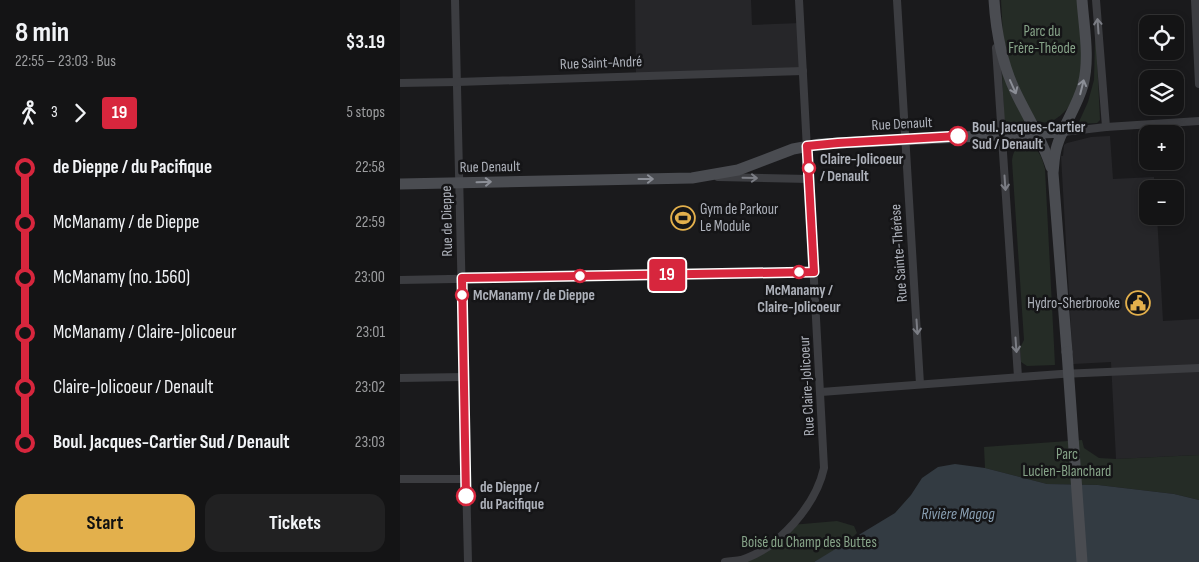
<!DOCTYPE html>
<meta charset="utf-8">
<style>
body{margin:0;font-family:"Sofia Sans Condensed",sans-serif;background:#212122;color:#f1f3f6;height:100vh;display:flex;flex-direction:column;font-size:19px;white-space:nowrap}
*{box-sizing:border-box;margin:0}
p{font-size:16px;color:#9d9ea0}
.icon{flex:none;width:28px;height:28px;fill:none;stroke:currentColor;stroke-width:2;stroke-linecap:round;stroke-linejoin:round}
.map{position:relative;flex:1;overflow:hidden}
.panel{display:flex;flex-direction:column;background:#141415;width:400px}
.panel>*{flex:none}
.badge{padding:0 10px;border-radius:4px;font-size:18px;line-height:32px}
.fabs{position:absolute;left:739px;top:15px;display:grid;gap:10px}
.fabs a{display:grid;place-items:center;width:45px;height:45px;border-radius:10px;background:#141415;box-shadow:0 2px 8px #0003,0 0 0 1px #333334;font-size:25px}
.map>.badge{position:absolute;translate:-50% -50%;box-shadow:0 0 0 2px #fff}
.legs{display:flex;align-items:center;gap:8px;height:55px;padding:0 15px;font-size:16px}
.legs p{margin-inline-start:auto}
.headline{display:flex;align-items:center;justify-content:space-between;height:85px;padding:0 15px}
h1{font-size:28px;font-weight:700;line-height:38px}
.button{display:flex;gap:10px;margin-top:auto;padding:10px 15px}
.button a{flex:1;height:58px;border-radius:15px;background:#e3b04c;color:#111;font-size:20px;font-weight:700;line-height:58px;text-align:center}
.button a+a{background:#212122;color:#f1f3f6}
ul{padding:0 15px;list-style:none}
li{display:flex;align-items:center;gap:18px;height:55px;font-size:19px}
li i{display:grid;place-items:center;width:8px;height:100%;margin:0 6px;background:currentColor}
li i::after{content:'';width:12px;height:12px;margin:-6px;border:4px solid;border-radius:50%;background:#141415}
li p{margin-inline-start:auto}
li:first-child i{background:linear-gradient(#0000 50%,currentColor 0)}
li:last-child i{background:linear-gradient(currentColor 50%,#0000 0)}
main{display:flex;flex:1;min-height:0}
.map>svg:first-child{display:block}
.built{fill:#262629}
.green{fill:#252c26}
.water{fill:#333b42}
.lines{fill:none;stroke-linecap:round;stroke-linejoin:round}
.minor{stroke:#3c3d41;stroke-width:8}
.secondary{stroke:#4a4c51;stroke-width:11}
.secondary-bridge{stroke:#4a4c51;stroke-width:11}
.oneway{stroke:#7b7d84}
.oneway2{stroke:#8b8e96}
.line-1-casing{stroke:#fff;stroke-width:11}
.line-1{stroke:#d7263d;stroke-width:8}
.stop-1-dot{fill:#fff;stroke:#d7263d;stroke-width:2.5}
.labels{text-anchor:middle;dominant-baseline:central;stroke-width:5;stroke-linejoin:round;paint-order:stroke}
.park-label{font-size:15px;fill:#87a489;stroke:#151517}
.street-label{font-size:15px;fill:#aeb2bb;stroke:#151517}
.stop-label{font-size:15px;font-weight:bold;fill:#aeb2bb;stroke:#151517;text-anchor:start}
.poi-label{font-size:15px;fill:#aeb2bb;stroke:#151517;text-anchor:start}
.water-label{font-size:16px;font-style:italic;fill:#899fb2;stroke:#151517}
</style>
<main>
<section class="panel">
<div class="headline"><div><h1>8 min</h1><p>22:55 – 23:03 · Bus</p></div><b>$3.19</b></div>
<div class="legs"><svg class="icon" aria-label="walk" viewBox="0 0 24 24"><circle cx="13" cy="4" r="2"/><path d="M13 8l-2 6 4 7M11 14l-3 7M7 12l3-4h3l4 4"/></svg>3<svg class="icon" aria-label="forward" viewBox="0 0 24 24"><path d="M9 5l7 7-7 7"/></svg><b class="badge" style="background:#d7263d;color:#fff">19</b><p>5 stops</p></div>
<ul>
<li><i style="color:#d7263d"></i><b>de Dieppe / du Pacifique</b><p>22:58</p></li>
<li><i style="color:#d7263d"></i><span>McManamy / de Dieppe</span><p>22:59</p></li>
<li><i style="color:#d7263d"></i><span>McManamy (no. 1560)</span><p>23:00</p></li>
<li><i style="color:#d7263d"></i><span>McManamy / Claire-Jolicoeur</span><p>23:01</p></li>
<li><i style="color:#d7263d"></i><span>Claire-Jolicoeur / Denault</span><p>23:02</p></li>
<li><i style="color:#d7263d"></i><b>Boul. Jacques-Cartier Sud / Denault</b><p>23:03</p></li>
</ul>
<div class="button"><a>Start</a><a>Tickets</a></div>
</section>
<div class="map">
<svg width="799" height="562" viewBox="0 0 799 562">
<rect width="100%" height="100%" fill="#1a1a1c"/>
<g class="built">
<path d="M235,0H351L352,25L400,23L403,71L236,76Z"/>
<path d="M710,136L713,179L754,177L755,189H748V216H757L763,321L799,319V455L716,459L711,362L673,364L661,156H663L664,145L667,143L691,137Z"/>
</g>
<g class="green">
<path d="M601,0H678C680,34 691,96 657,118C650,123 643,124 635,120L614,81L603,36Z"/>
<path d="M695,38H696L700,120L697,123L678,124L688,102L694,80Z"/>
<path d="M602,70L627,124H610L606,122L604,118Z"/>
<path d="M625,144C638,146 642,157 645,169L655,365L627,366L621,362L620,348L624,340L612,161C613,151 616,147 625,144Z"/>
<path d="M682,440L684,448L699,458L716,459L799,455V500L774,494L698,485L647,484L585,468L584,447Z"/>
<path d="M437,521L454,526L457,533L443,546L414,562H326L356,553L391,525Z"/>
</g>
<path class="water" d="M555,464L585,468L647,484L698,485L774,494L799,500V562H414L495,513L511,495L522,478L538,467Z"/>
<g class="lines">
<g class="minor">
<path d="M55,0L68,562"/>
<path d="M497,0L520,384"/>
<path d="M696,0L706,127"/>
<path d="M795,0L799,84"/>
<path d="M596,48L618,377"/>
<path d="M0,83L57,82L403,71"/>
<path d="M663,132L706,127L799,121"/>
<path d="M318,177L409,179"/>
<path d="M0,280L414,272"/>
<path d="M0,378L64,377"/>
<path d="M421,392L661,374L799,368"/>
<path d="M0,479H66"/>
<path d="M325,562C330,561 336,561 341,560C378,549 416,505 424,468L399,0"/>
</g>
<g class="secondary">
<path d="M594,0C596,32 602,64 616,93C628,118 643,141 651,167"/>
<path d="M0,184L292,178L338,170L393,149L420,144L663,132"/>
<path d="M667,352L653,173C654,164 654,155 657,146C663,125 677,107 683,85C690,58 684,28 682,0"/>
</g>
<path class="secondary-bridge" d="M667,352L682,562"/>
</g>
<defs><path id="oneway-shaft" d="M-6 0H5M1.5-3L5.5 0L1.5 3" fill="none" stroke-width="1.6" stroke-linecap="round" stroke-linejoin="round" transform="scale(1.25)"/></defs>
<g class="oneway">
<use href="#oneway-shaft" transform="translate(698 26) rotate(-94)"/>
<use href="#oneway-shaft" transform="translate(350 178) rotate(1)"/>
<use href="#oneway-shaft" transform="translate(605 183) rotate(86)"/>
<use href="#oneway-shaft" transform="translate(517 327) rotate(86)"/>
<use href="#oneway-shaft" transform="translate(616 345) rotate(86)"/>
</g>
<g class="oneway2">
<use href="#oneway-shaft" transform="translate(613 87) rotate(66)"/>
<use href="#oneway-shaft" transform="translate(682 87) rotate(-76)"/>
<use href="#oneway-shaft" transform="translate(246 179)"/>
<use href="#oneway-shaft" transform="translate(84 182) rotate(-2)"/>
</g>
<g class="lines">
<g class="line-1-casing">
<path id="line-1" d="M66,496L62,278L414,272L407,146L438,143L558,136"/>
</g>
<use href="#line-1" class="line-1"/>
</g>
<defs>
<g id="stadium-ring" transform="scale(1.25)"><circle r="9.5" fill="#151517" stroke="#e3b04c" stroke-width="1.5"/><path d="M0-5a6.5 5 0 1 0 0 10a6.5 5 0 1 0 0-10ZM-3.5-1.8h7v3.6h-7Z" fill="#e3b04c"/></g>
<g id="civic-ring" transform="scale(1.25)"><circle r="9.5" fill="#151517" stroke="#e3b04c" stroke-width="1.5"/><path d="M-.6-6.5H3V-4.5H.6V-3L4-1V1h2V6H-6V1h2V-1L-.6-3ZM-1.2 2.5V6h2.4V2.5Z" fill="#e3b04c"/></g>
</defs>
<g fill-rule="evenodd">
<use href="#stadium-ring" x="283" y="218"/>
<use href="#civic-ring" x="738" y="303"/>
</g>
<g class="stop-1-dot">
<circle cx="558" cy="136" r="9"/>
<circle cx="409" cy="168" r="6"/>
<circle cx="399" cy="272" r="6"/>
<circle cx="180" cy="276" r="6"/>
<circle cx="62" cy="295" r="6"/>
<circle cx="66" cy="496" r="9"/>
</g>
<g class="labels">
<g class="park-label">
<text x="642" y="31">Parc du<tspan x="642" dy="17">Frère-Théode</tspan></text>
<text x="667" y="454">Parc<tspan x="667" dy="17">Lucien-Blanchard</tspan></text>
<text x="409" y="542">Boisé du Champ des Buttes</text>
</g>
<g class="street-label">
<text transform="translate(201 63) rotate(-2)">Rue Saint-André</text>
<text transform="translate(502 124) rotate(-3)">Rue Denault</text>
<text transform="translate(90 167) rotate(-1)">Rue Denault</text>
<text transform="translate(47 221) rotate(-91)">Rue de Dieppe</text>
<text transform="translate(499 253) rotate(-94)">Rue Sainte-Thérèse</text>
<text transform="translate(407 386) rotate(-93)">Rue Claire-Jolicoeur</text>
</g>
<g class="stop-label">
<text x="572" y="127">Boul. Jacques-Cartier<tspan x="572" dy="17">Sud / Denault</tspan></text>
<text x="420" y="159">Claire-Jolicoeur<tspan x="420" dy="17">/ Denault</tspan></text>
<text x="399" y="290" text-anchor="middle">McManamy /<tspan x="399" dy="17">Claire-Jolicoeur</tspan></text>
<text x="73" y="295">McManamy / de Dieppe</text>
<text x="80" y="487">de Dieppe /<tspan x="80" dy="17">du Pacifique</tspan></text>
</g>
<g class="poi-label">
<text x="300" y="209">Gym de Parkour<tspan x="300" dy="17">Le Module</tspan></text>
<text x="720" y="303" text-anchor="end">Hydro-Sherbrooke</text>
</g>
<g class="water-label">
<text x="558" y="514">Rivière Magog</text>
</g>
</g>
</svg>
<div class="fabs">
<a><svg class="icon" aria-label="locate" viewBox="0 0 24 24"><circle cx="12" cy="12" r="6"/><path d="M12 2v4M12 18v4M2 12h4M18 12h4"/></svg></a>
<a><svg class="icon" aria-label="layers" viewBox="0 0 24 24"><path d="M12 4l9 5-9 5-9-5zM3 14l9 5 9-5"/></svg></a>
<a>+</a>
<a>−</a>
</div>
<b class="badge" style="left:267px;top:275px;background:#d7263d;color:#fff">19</b>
</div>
</main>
